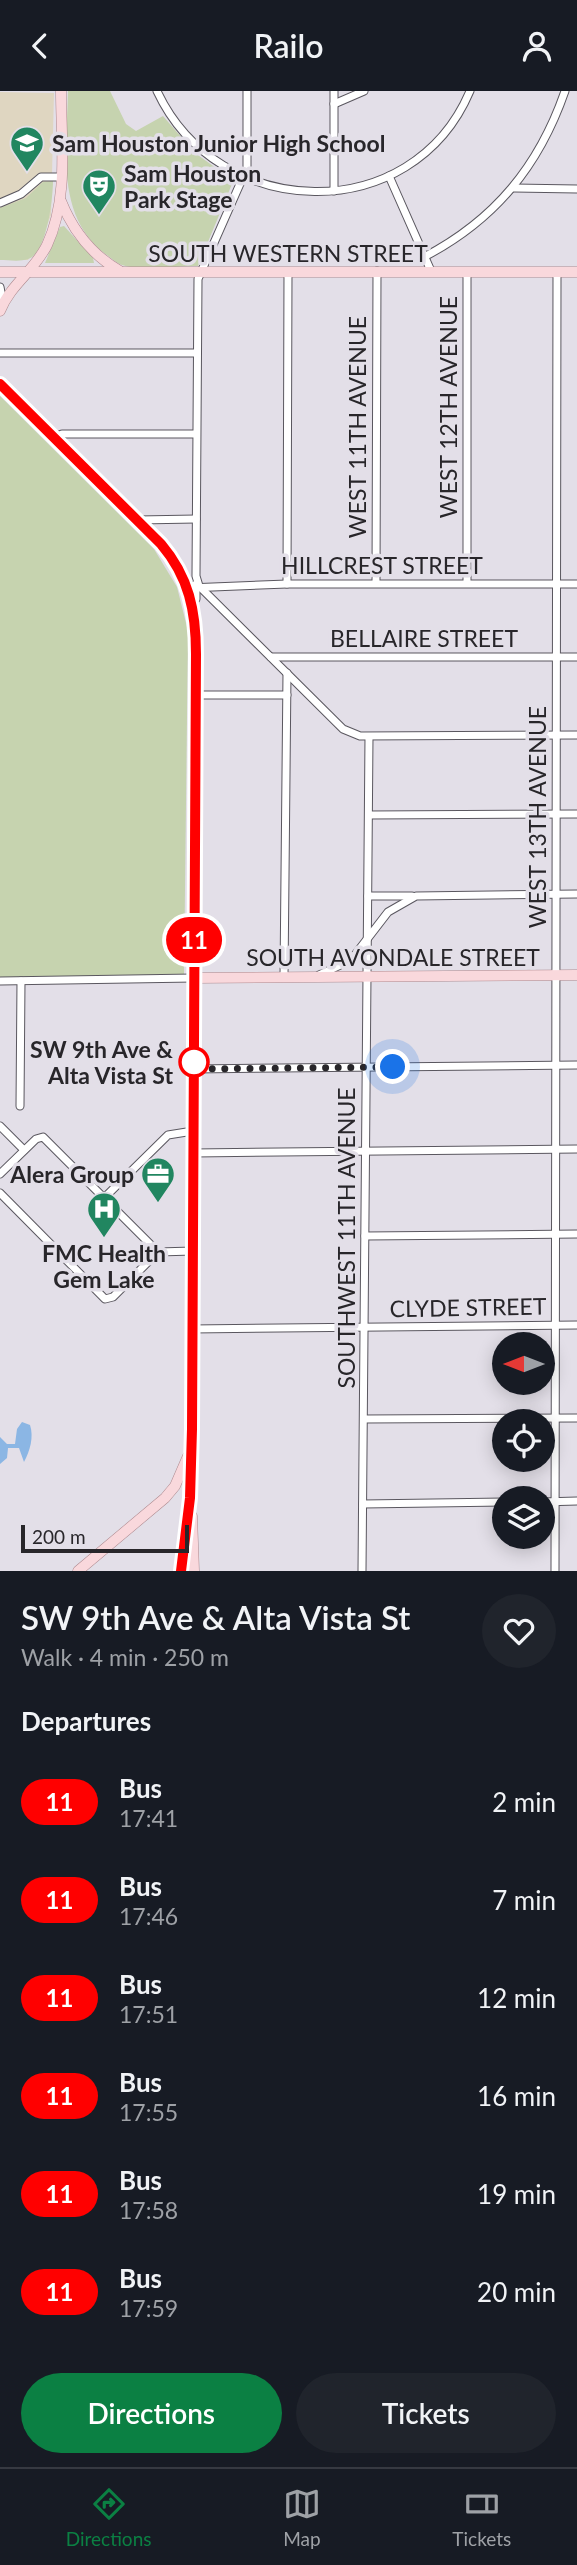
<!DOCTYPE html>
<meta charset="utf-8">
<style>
body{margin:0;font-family:Lato,sans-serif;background:#20242c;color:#f1f3f6;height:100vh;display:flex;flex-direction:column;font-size:26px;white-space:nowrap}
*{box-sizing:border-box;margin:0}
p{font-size:23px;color:#9ea1a6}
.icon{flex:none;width:38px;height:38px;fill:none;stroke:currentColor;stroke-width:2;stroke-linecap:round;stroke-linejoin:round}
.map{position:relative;height:1480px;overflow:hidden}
.details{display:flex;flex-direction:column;background:#171b24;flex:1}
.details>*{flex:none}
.badge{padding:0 14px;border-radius:23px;font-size:24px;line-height:46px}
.needle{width:46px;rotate:270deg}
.controls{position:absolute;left:492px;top:1241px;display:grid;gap:14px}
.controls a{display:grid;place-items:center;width:63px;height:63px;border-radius:50%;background:#171b24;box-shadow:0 4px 18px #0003;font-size:35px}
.scale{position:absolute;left:21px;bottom:18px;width:168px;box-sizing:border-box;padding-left:7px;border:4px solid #28262a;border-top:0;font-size:19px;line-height:24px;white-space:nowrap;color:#28262a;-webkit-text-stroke:5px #e3dfe8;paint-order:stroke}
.you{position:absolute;width:35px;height:35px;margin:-18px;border:5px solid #fff;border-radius:50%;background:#1a73e8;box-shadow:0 0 0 10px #1a73e833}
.map>.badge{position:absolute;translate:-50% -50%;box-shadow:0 0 0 4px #fff}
h2{padding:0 21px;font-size:26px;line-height:63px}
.round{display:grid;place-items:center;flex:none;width:74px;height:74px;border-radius:37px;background:#20242c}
.headline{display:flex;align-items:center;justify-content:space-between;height:119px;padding:0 21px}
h1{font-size:33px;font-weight:600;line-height:52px}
.button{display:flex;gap:14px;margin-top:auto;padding:14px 21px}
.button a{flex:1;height:80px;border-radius:42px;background:#0b8043;color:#fff;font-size:28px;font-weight:600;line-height:80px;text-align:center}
.button a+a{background:#20242c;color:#f1f3f6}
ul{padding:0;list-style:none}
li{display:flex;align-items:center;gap:21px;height:98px;padding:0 21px}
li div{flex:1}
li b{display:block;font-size:26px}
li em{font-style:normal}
li .badge{min-width:77px;font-weight:700;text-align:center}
header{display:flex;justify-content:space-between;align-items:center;height:91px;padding:0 21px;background:#171b24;font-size:32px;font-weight:600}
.dock{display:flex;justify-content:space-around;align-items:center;height:98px;border-top:2px solid #363941;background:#171b24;font-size:19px;color:#9ea1a6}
.dock a{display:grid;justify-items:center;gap:4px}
.dock .on{color:#0b8043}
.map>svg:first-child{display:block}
.education{fill:#dfd6c1}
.green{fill:#c6d3af}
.water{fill:#8bb6e4}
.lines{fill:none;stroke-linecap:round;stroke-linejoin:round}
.minor-casing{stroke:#5a575f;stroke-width:9}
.major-casing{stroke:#ad898e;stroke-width:11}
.minor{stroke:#fff;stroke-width:7}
.major{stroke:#f9d8dc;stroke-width:10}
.line-casing{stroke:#fff;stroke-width:16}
.line{stroke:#f00;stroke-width:10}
.walk{stroke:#28262a;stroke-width:7;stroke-dasharray:0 12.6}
.stop-dot{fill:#fff;stroke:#f00;stroke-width:3.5}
.labels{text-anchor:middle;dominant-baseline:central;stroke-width:7;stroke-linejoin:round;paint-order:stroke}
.poi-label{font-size:23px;font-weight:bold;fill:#28262a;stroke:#e3dfe8;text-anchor:start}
.street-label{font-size:23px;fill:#28262a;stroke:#e3dfe8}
.stop-label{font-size:23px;font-weight:bold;fill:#28262a;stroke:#e3dfe8;text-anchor:end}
</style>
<header><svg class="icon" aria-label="back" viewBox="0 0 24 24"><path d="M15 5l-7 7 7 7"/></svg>Railo<svg class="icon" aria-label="person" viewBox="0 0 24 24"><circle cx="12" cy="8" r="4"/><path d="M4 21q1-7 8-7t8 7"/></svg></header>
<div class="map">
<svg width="577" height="1480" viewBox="0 0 577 1480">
<rect width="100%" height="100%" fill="#e3dfe8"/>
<path class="education" d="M0,1L54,2L51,124L39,155L28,169H0Z"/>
<g class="green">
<path d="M68,0H110L126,33L136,40L163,25L195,62L230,87L232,93L198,175C179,175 139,180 122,174C116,172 110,166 104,162C55,123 67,56 68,0Z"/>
<path d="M53,90C53,106 47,163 28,168C20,171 8,169 0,169V117L26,107L43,91Z"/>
<path d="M64,135L93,167L94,172H45L60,136Z"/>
<path d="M0,305L154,458L177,496L188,540L184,884L0,887Z"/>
</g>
<path class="water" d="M22,1331L30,1334C34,1346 30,1360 24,1371L19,1357H8L7,1367L0,1373V1346L7,1353H15L17,1338Z"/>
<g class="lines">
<g class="minor-casing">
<g id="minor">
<path d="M157,0C218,131 412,137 470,0"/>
<path d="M247,0V77L198,188L196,485L199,495L343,638L360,645L577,644"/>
<path d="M334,13L364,0"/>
<path d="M389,85L431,180"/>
<path d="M514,97L577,98"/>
<path d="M334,100V0"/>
<path d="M0,112L21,103L41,86H61"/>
<path d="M424,166C495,129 539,75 565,0"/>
<path d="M0,196L3,212"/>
<path d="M0,262H197"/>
<path d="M54,346L62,343H196"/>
<path d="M138,429L196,428"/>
<path d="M376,492L377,180"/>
<path d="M467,492V182"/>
<path d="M287,493L288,181"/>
<path d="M188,497L287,493H577"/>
<path d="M196,508V493"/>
<path d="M271,566H577"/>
<path d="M196,604H287"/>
<path d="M369,724L577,723"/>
<path d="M368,805H412"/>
<path d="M319,884L351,869L388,821L416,805L577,803"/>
<path d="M284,885L287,582"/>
<path d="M0,890L194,887"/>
<path d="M193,978L577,974"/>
<path d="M20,1015L21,890"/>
<path d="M0,1035L24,1059"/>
<path d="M194,1062L577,1058"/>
<path d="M0,1083L36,1048L43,1046L158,1161"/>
<path d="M0,1102L105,1208L113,1206L158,1161L193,1160"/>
<path d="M104,1107L168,1044L193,1040"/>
<path d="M365,1145L577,1143"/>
<path d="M192,1238L577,1234"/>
<path d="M364,1328L577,1327"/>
<path d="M542,1411L577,1410"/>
<path d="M363,1413L504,1411"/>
<path d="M362,1480L369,646"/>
<path d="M555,1480L557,181"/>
</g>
</g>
<g class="major-casing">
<g id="major">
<path d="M61,110C73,140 92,164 120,180"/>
<path d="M0,181H577"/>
<path d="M0,220C10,194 35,179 47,154C69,107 61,51 61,0"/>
<path d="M0,293L161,453C184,480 194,508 196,544L192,1346L190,1407L181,1480"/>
<path d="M194,887L577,884"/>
<path d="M192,1425L194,1480"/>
<path d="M78,1480L165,1407L175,1395L188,1365"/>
</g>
</g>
<use href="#minor" class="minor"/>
<use href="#major" class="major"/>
</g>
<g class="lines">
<g class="line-casing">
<path id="line" d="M0,293L161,453C189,486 196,520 196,563L192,1338L190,1407L181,1480"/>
</g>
<use href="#line" class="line"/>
<path class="walk" d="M194,971V978L393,976"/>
</g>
<defs>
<g id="school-pin" transform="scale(1.75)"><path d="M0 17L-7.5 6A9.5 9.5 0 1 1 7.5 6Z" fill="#218660" stroke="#e3dfe8"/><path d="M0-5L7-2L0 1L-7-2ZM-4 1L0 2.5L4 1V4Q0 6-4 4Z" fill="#fff"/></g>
<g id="theatre-pin" transform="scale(1.75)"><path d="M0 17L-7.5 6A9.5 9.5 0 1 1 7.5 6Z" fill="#218660" stroke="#e3dfe8"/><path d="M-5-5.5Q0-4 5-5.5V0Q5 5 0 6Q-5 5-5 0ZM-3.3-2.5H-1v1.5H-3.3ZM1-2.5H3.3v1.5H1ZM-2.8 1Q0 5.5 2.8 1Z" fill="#fff"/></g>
<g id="office-pin" transform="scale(1.75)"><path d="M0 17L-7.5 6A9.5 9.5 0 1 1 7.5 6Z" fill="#218660" stroke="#e3dfe8"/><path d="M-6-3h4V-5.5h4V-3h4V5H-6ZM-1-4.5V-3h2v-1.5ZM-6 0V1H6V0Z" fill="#fff"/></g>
<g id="hospital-pin" transform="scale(1.75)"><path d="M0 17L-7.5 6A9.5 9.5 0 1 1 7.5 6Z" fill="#218660" stroke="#e3dfe8"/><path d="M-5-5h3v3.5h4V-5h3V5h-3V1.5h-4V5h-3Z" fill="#fff"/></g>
</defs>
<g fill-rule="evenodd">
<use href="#school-pin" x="27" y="52"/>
<use href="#theatre-pin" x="99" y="95"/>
<use href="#office-pin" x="158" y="1083"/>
<use href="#hospital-pin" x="104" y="1118"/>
</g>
<circle class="stop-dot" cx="194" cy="971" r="14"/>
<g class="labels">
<g class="poi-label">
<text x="52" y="52">Sam Houston Junior High School</text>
<text x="124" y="82">Sam Houston<tspan x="124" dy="26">Park Stage</tspan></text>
<text x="134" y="1083" text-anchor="end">Alera Group</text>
<text x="104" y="1162" text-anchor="middle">FMC Health<tspan x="104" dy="26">Gem Lake</tspan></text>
</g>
<g class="street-label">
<text x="288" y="162">SOUTH WESTERN STREET</text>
<text transform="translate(448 316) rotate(-90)">WEST 12TH AVENUE</text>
<text transform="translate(357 336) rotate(-90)">WEST 11TH AVENUE</text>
<text x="382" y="474">HILLCREST STREET</text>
<text x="424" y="547">BELLAIRE STREET</text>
<text transform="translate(537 726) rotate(-90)">WEST 13TH AVENUE</text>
<text x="393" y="866">SOUTH AVONDALE STREET</text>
<text transform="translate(346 1147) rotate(-90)">SOUTHWEST 11TH AVENUE</text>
<text transform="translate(468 1216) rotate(-1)">CLYDE STREET</text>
</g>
<g class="stop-label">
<text x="173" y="958">SW 9th Ave &amp;<tspan x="173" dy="26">Alta Vista St</tspan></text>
</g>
</g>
</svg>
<div class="controls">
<a><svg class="needle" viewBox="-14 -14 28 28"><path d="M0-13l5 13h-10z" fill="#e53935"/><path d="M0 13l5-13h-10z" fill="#9ea1a6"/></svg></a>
<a><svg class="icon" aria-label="locate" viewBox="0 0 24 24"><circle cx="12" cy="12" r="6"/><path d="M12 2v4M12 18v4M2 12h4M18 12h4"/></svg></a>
<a><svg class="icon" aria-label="layers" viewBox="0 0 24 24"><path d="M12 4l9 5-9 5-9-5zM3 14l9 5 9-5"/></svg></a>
</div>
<div class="scale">200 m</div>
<div class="you" style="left:393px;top:976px"></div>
<b class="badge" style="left:194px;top:849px;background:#f00;color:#fff">11</b>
</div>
<section class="details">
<div class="headline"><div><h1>SW 9th Ave &amp; Alta Vista St</h1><p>Walk · 4 min · 250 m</p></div><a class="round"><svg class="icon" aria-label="heart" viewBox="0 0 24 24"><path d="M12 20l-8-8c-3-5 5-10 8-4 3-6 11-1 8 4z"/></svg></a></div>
<h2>Departures</h2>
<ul>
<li><span class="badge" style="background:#f00;color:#fff">11</span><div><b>Bus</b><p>17:41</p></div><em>2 min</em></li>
<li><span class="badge" style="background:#f00;color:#fff">11</span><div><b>Bus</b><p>17:46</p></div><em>7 min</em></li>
<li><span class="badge" style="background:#f00;color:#fff">11</span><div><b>Bus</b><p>17:51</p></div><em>12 min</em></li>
<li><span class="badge" style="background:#f00;color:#fff">11</span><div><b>Bus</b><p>17:55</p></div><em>16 min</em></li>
<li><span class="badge" style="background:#f00;color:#fff">11</span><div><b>Bus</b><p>17:58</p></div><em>19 min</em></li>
<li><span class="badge" style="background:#f00;color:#fff">11</span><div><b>Bus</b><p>17:59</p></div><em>20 min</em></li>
</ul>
<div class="button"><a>Directions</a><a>Tickets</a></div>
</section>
<nav class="dock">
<a class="on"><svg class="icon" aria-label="directions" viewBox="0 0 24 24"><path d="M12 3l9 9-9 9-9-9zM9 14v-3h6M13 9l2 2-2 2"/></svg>Directions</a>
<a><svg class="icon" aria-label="map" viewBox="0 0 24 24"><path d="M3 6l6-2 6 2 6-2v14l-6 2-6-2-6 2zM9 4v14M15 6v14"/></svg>Map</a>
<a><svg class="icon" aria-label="tickets" viewBox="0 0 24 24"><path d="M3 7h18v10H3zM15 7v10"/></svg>Tickets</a>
</nav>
